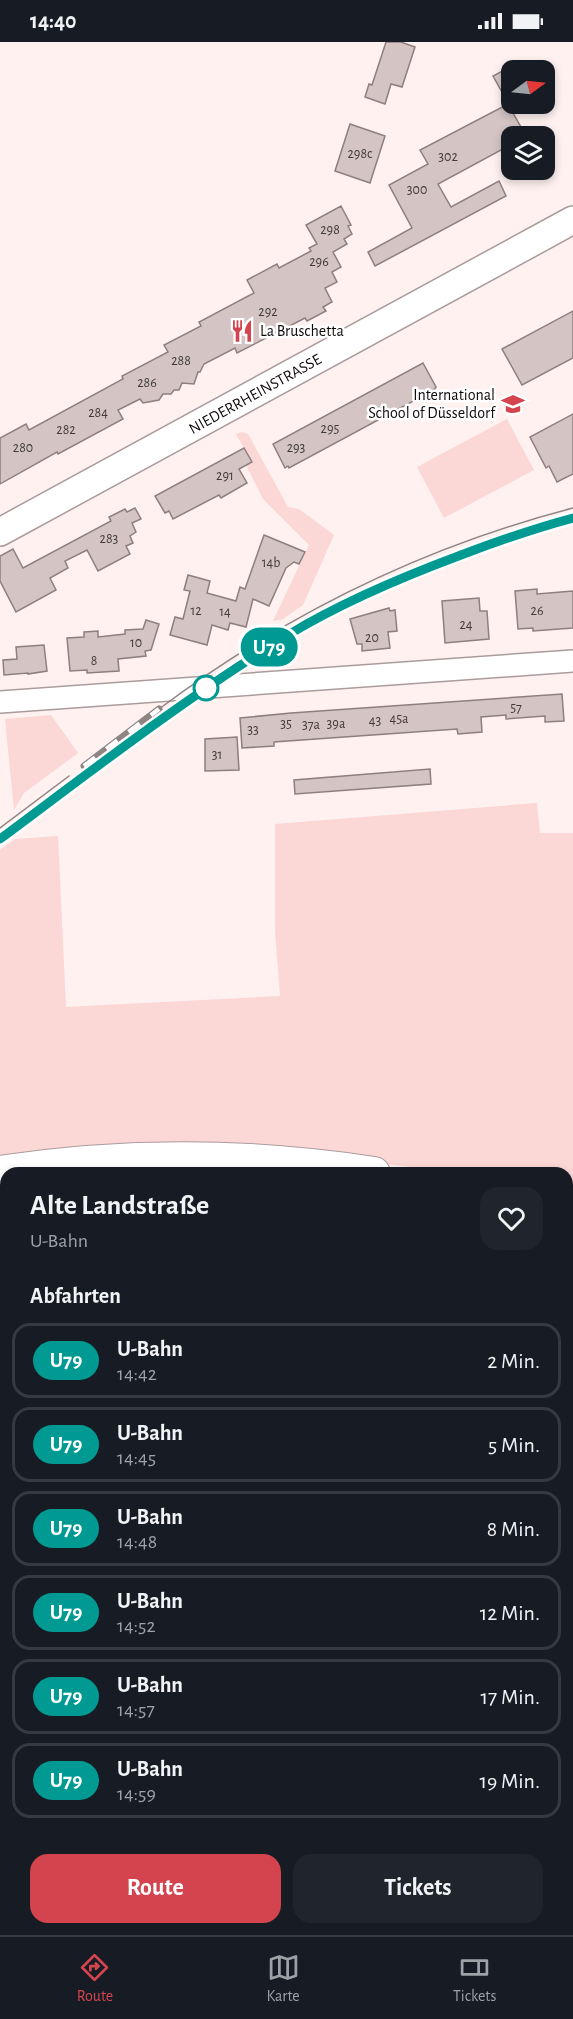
<!DOCTYPE html>
<html lang="de">
<meta charset="utf-8">
<style>
body{margin:0;font-family:"Alegreya Sans",sans-serif;background:#20242c;color:#f1f3f6;height:100vh;display:flex;flex-direction:column;font-size:22px;white-space:nowrap}
*{box-sizing:border-box;margin:0}
p{font-size:20px;color:#9ea1a6}
.icon{flex:none;width:33px;height:33px;fill:none;stroke:currentColor;stroke-width:2;stroke-linecap:round;stroke-linejoin:round}
.map{position:relative;flex:1;overflow:hidden}
.drawer{position:absolute;left:0px;top:1125px;width:573px;height:768px;display:flex;flex-direction:column;background:#171b24;border-radius:18px 18px 0 0;box-shadow:0 3px 9px #0003}
.drawer>*{flex:none}
.badge{padding:0 12px;border-radius:20px;font-size:21px;line-height:39px}
.needle{width:39px;rotate:75deg}
.controls{position:absolute;left:501px;top:18px;display:grid;gap:12px}
.controls a{display:grid;place-items:center;width:54px;height:54px;border-radius:12px;background:#171b24;box-shadow:0 3px 9px #0003;font-size:30px}
.map>.badge{position:absolute;translate:-50% -50%;box-shadow:0 0 0 3px #fff}
h2{padding:0 30px;font-size:22px;line-height:54px}
.round{display:grid;place-items:center;flex:none;width:63px;height:63px;border-radius:18px;background:#20242c}
.head{display:flex;align-items:center;justify-content:space-between;height:102px;padding:0 30px}
h1{font-size:28px;font-weight:700;line-height:45px}
.primary-button{display:flex;gap:12px;margin-top:auto;padding:12px 30px}
.primary-button a{flex:1;height:69px;border-radius:18px;background:#d4444f;color:#fff;font-size:24px;font-weight:700;line-height:69px;text-align:center}
.primary-button a+a{background:#20242c;color:#f1f3f6}
ul{padding:0;list-style:none}
li{display:flex;align-items:center;gap:18px;height:75px;margin:0 12px 9px;padding:0 18px;border:3px solid #363941;border-radius:18px}
li div{flex:1}
li b{display:block;font-size:22px}
li em{font-style:normal}
li .badge{min-width:66px;font-weight:700;text-align:center}
.status{display:flex;justify-content:space-between;align-items:center;height:42px;padding:0 30px;background:#171b24;direction:ltr}
.status svg{height:16px;fill:currentColor}
.menu{display:flex;justify-content:space-around;align-items:center;height:84px;border-top:2px solid #363941;background:#171b24;font-size:16px;color:#9ea1a6}
.menu a{display:grid;justify-items:center;gap:3px}
.menu .active{color:#d4444f}
.map>svg:first-child{display:block}
.grass{fill:#fbd7d6}
.building{fill:#d4c5c4;stroke:#8d7f7e;stroke-width:1.5}
.lines{fill:none;stroke-linecap:round;stroke-linejoin:round}
.minor-casing{stroke:#ab9c9c;stroke-width:24}
.major-casing{stroke:#ab9c9c;stroke-width:30}
.highway-casing{stroke:#ab9c9c;stroke-width:34}
.minor{stroke:#fff;stroke-width:21}
.major{stroke:#fff;stroke-width:27}
.highway{stroke:#fff;stroke-width:32}
.tram{stroke:#8e8484;stroke-width:1.5}
.rail-casing{stroke:#8e8484;stroke-width:7}
.rail{stroke:#fff;stroke-width:4.5;stroke-dasharray:14;stroke-linecap:butt}
.line-casing{stroke:#fff;stroke-width:14}
.line{stroke:#009a93;stroke-width:9}
.stop-dot{fill:#fff;stroke:#009a93;stroke-width:3}
.labels{text-anchor:middle;dominant-baseline:central;stroke-width:5;stroke-linejoin:round;paint-order:stroke}
.number-label{font-size:14px;fill:#413a39}
.poi-label{font-size:16px;fill:#100b0b;stroke:#fff;text-anchor:start}
.street-label{font-size:16px;fill:#100b0b;stroke:#fff}
</style>
<div class="status"><b>14:40</b><svg viewBox="0 0 49 12"><path d="M0 12V9h3v3zM5 12V6h3v6zM10 12V3h3v9zM15 12V0h3v12zM26 1h20v11H26zM47 4h2v5h-2z"/></svg></div>
<div class="map">
<svg width="573" height="1893" viewBox="0 0 573 1893">
<rect width="100%" height="100%" fill="#fef1f0"/>
<g class="grass">
<path d="M507,377L534,428L444,476L417,425Z"/>
<path d="M242,390L248,392L288,465L299,467L334,493L303,563L283,577L273,579L309,503L263,457L246,423L252,420L236,392Z"/>
<path d="M51,673L78,711L24,751L14,768L5,677Z"/>
<path d="M537,761L540,791H573V1173L567,1170V1131H440L420,1126L296,1112L0,1119V808L15,797L58,794L66,965L280,954L275,889V782Z"/>
<path d="M6,1194V1402L0,1403V1195Z"/>
<path d="M567,1265L573,1267V1292L567,1293Z"/>
<path d="M573,1302V1334L567,1327V1308Z"/>
<path d="M6,1414V1887H567V1510L573,1530V1893H0V1416Z"/>
</g>
<g class="building">
<path d="M386,0H401L415,5L402,45L391,42L385,62L365,55L369,42L372,43Z"/>
<path d="M512,24V68L493,34Z"/>
<path d="M508,62L526,94H512V102L438,142L451,165L499,139L506,154L375,224L368,210L412,186L389,143L428,122L420,108Z"/>
<path d="M350,82L385,94L370,141L335,129Z"/>
<path d="M341,164L351,183L348,184L352,192L344,197L347,202L333,210L341,225L332,230L337,240L325,246L332,260L323,265L326,269L307,279L305,276L237,311L235,306L204,322L200,330H198L194,342L182,341L179,348H174L171,352H163L159,358L143,361L140,357L118,368L123,377L58,412L57,410L0,442V396L26,382L29,388L123,337L122,334L168,310L164,303L201,284L199,280L254,251L247,238L277,222L279,226L311,209L309,206L317,202L306,183Z"/>
<path d="M573,269V316L522,343L502,307Z"/>
<path d="M423,321L436,345L434,348L289,426L288,424L285,426L273,402Z"/>
<path d="M573,372V432L557,440L549,424L546,426L530,395Z"/>
<path d="M244,406L252,420L239,427L247,441L221,456L219,453L173,477L169,469L165,471L155,454Z"/>
<path d="M135,466L141,477L132,481L136,490L130,494L133,501L126,504L130,512L98,529L87,508L65,519L68,526L50,536L56,548L16,570L0,539V514L13,507L23,526L111,479L109,475L125,467L127,470Z"/>
<path d="M264,493L305,510L299,522L294,520L286,526L269,564L253,557L246,585L230,581L228,588L212,583L207,603L170,593L175,575L183,577L190,549L184,548L188,533L210,539L207,551L236,559L240,545L245,547Z"/>
<path d="M537,547V552L573,549V586L533,589V586L518,587L515,549Z"/>
<path d="M479,556L480,569H487L489,597L445,601L442,559Z"/>
<path d="M389,566L390,569L395,568L397,589L388,590L390,606L362,609V602H357L350,577Z"/>
<path d="M146,578L159,582L151,608L145,609L146,614L118,617L119,629L87,631V628L70,629L67,596L84,595V590L98,589V595L125,592V588L143,587Z"/>
<path d="M44,603L47,629L28,632V631L4,633L3,618L17,617L16,605Z"/>
<path d="M562,652L564,679L545,680V674L506,677V673L481,675L482,690L458,692L457,687L274,700V704L242,706L240,676L291,671Z"/>
<path d="M237,695L239,728L205,729V697Z"/>
<path d="M430,727L431,742L295,752L294,738Z"/>
</g>
<g class="lines">
<g class="minor-casing">
<path id="minor" d="M0,660L573,619"/>
</g>
<g class="major-casing">
<path id="major" d="M0,490L573,178"/>
</g>
<g class="highway-casing">
<g id="highway">
<path d="M0,1130C124,1111 250,1112 374,1131"/>
<path d="M0,1154L6,1153"/>
<path d="M567,1181L573,1183"/>
<path d="M567,1207L573,1209"/>
</g>
</g>
<use href="#minor" class="minor"/>
<use href="#major" class="major"/>
<use href="#highway" class="highway"/>
<g class="tram">
<path d="M159,667C283,574 423,505 573,466"/>
<path d="M0,786L69,734"/>
<path d="M0,797C94,727 188,653 288,593C341,561 399,536 457,515C495,500 533,486 573,476"/>
</g>
<g class="rail-casing">
<path id="rail" d="M84,724L159,667"/>
</g>
<use href="#rail" class="rail"/>
</g>
<g class="lines">
<g class="line-casing">
<path id="line" d="M0,797C94,727 188,654 288,593C342,560 402,535 461,513C498,499 535,486 573,476"/>
</g>
<use href="#line" class="line"/>
</g>
<defs>
<g id="restaurant-bare" transform="scale(1.8)"><path d="M-5-6h1v4h1v-4h1v4h1v-4h1v5L-1.5 .5V6h-2V.5L-5-1ZM5-6V6H3V1.5H1.5Q1.5-4 5-6Z" fill="#d4444f" stroke="#fff" stroke-width="2.5" paint-order="stroke"/></g>
<g id="school-bare" transform="scale(1.8)"><path d="M0-5L7-2L0 1L-7-2ZM-4 1L0 2.5L4 1V4Q0 6-4 4Z" fill="#d4444f" stroke="#fff" stroke-width="2.5" paint-order="stroke"/></g>
</defs>
<g fill-rule="evenodd">
<use href="#restaurant-bare" x="242" y="289"/>
<use href="#school-bare" x="513" y="362"/>
</g>
<circle class="stop-dot" cx="206" cy="646" r="12"/>
<g class="labels">
<g class="number-label">
<text x="360" y="112">298c</text>
<text x="448" y="115">302</text>
<text x="417" y="148">300</text>
<text x="330" y="188">298</text>
<text x="319" y="220">296</text>
<text x="268" y="270">292</text>
<text x="181" y="319">288</text>
<text x="147" y="341">286</text>
<text x="98" y="371">284</text>
<text x="330" y="387">295</text>
<text x="66" y="388">282</text>
<text x="23" y="406">280</text>
<text x="296" y="406">293</text>
<text x="225" y="434">291</text>
<text x="109" y="497">283</text>
<text x="271" y="521">14b</text>
<text x="196" y="569">12</text>
<text x="537" y="569">26</text>
<text x="225" y="570">14</text>
<text x="466" y="583">24</text>
<text x="372" y="596">20</text>
<text x="136" y="601">10</text>
<text x="94" y="619">8</text>
<text x="516" y="666">57</text>
<text x="399" y="677">45a</text>
<text x="375" y="679">43</text>
<text x="286" y="682">35</text>
<text x="336" y="682">39a</text>
<text x="311" y="683">37a</text>
<text x="253" y="688">33</text>
<text x="217" y="713">31</text>
</g>
<g class="poi-label">
<text x="260" y="289">La Bruschetta</text>
<text x="495" y="353" text-anchor="end">International<tspan x="495" dy="18">School of Düsseldorf</tspan></text>
</g>
<g class="street-label">
<text transform="translate(255 352) rotate(-29)">NIEDERRHEINSTRASSE</text>
</g>
</g>
</svg>
<div class="controls">
<a><svg class="needle" viewBox="-14 -14 28 28"><path d="M0-13l5 13h-10z" fill="#e53935"/><path d="M0 13l5-13h-10z" fill="#9ea1a6"/></svg></a>
<a><svg class="icon" aria-label="layers" viewBox="0 0 24 24"><path d="M12 4l9 5-9 5-9-5zM3 14l9 5 9-5"/></svg></a>
</div>
<b class="badge" style="left:269px;top:605px;background:#009a93;color:#fff">U79</b>
<section class="drawer">
<div class="head"><div><h1>Alte Landstraße</h1><p>U-Bahn</p></div><a class="round"><svg class="icon" aria-label="heart" viewBox="0 0 24 24"><path d="M12 20l-8-8c-3-5 5-10 8-4 3-6 11-1 8 4z"/></svg></a></div>
<h2>Abfahrten</h2>
<ul>
<li><span class="badge" style="background:#009a93;color:#fff">U79</span><div><b>U-Bahn</b><p>14:42</p></div><em>2 Min.</em></li>
<li><span class="badge" style="background:#009a93;color:#fff">U79</span><div><b>U-Bahn</b><p>14:45</p></div><em>5 Min.</em></li>
<li><span class="badge" style="background:#009a93;color:#fff">U79</span><div><b>U-Bahn</b><p>14:48</p></div><em>8 Min.</em></li>
<li><span class="badge" style="background:#009a93;color:#fff">U79</span><div><b>U-Bahn</b><p>14:52</p></div><em>12 Min.</em></li>
<li><span class="badge" style="background:#009a93;color:#fff">U79</span><div><b>U-Bahn</b><p>14:57</p></div><em>17 Min.</em></li>
<li><span class="badge" style="background:#009a93;color:#fff">U79</span><div><b>U-Bahn</b><p>14:59</p></div><em>19 Min.</em></li>
</ul>
<div class="primary-button"><a>Route</a><a>Tickets</a></div>
</section>
</div>
<nav class="menu">
<a class="active"><svg class="icon" aria-label="directions" viewBox="0 0 24 24"><path d="M12 3l9 9-9 9-9-9zM9 14v-3h6M13 9l2 2-2 2"/></svg>Route</a>
<a><svg class="icon" aria-label="map" viewBox="0 0 24 24"><path d="M3 6l6-2 6 2 6-2v14l-6 2-6-2-6 2zM9 4v14M15 6v14"/></svg>Karte</a>
<a><svg class="icon" aria-label="tickets" viewBox="0 0 24 24"><path d="M3 7h18v10H3zM15 7v10"/></svg>Tickets</a>
</nav>
